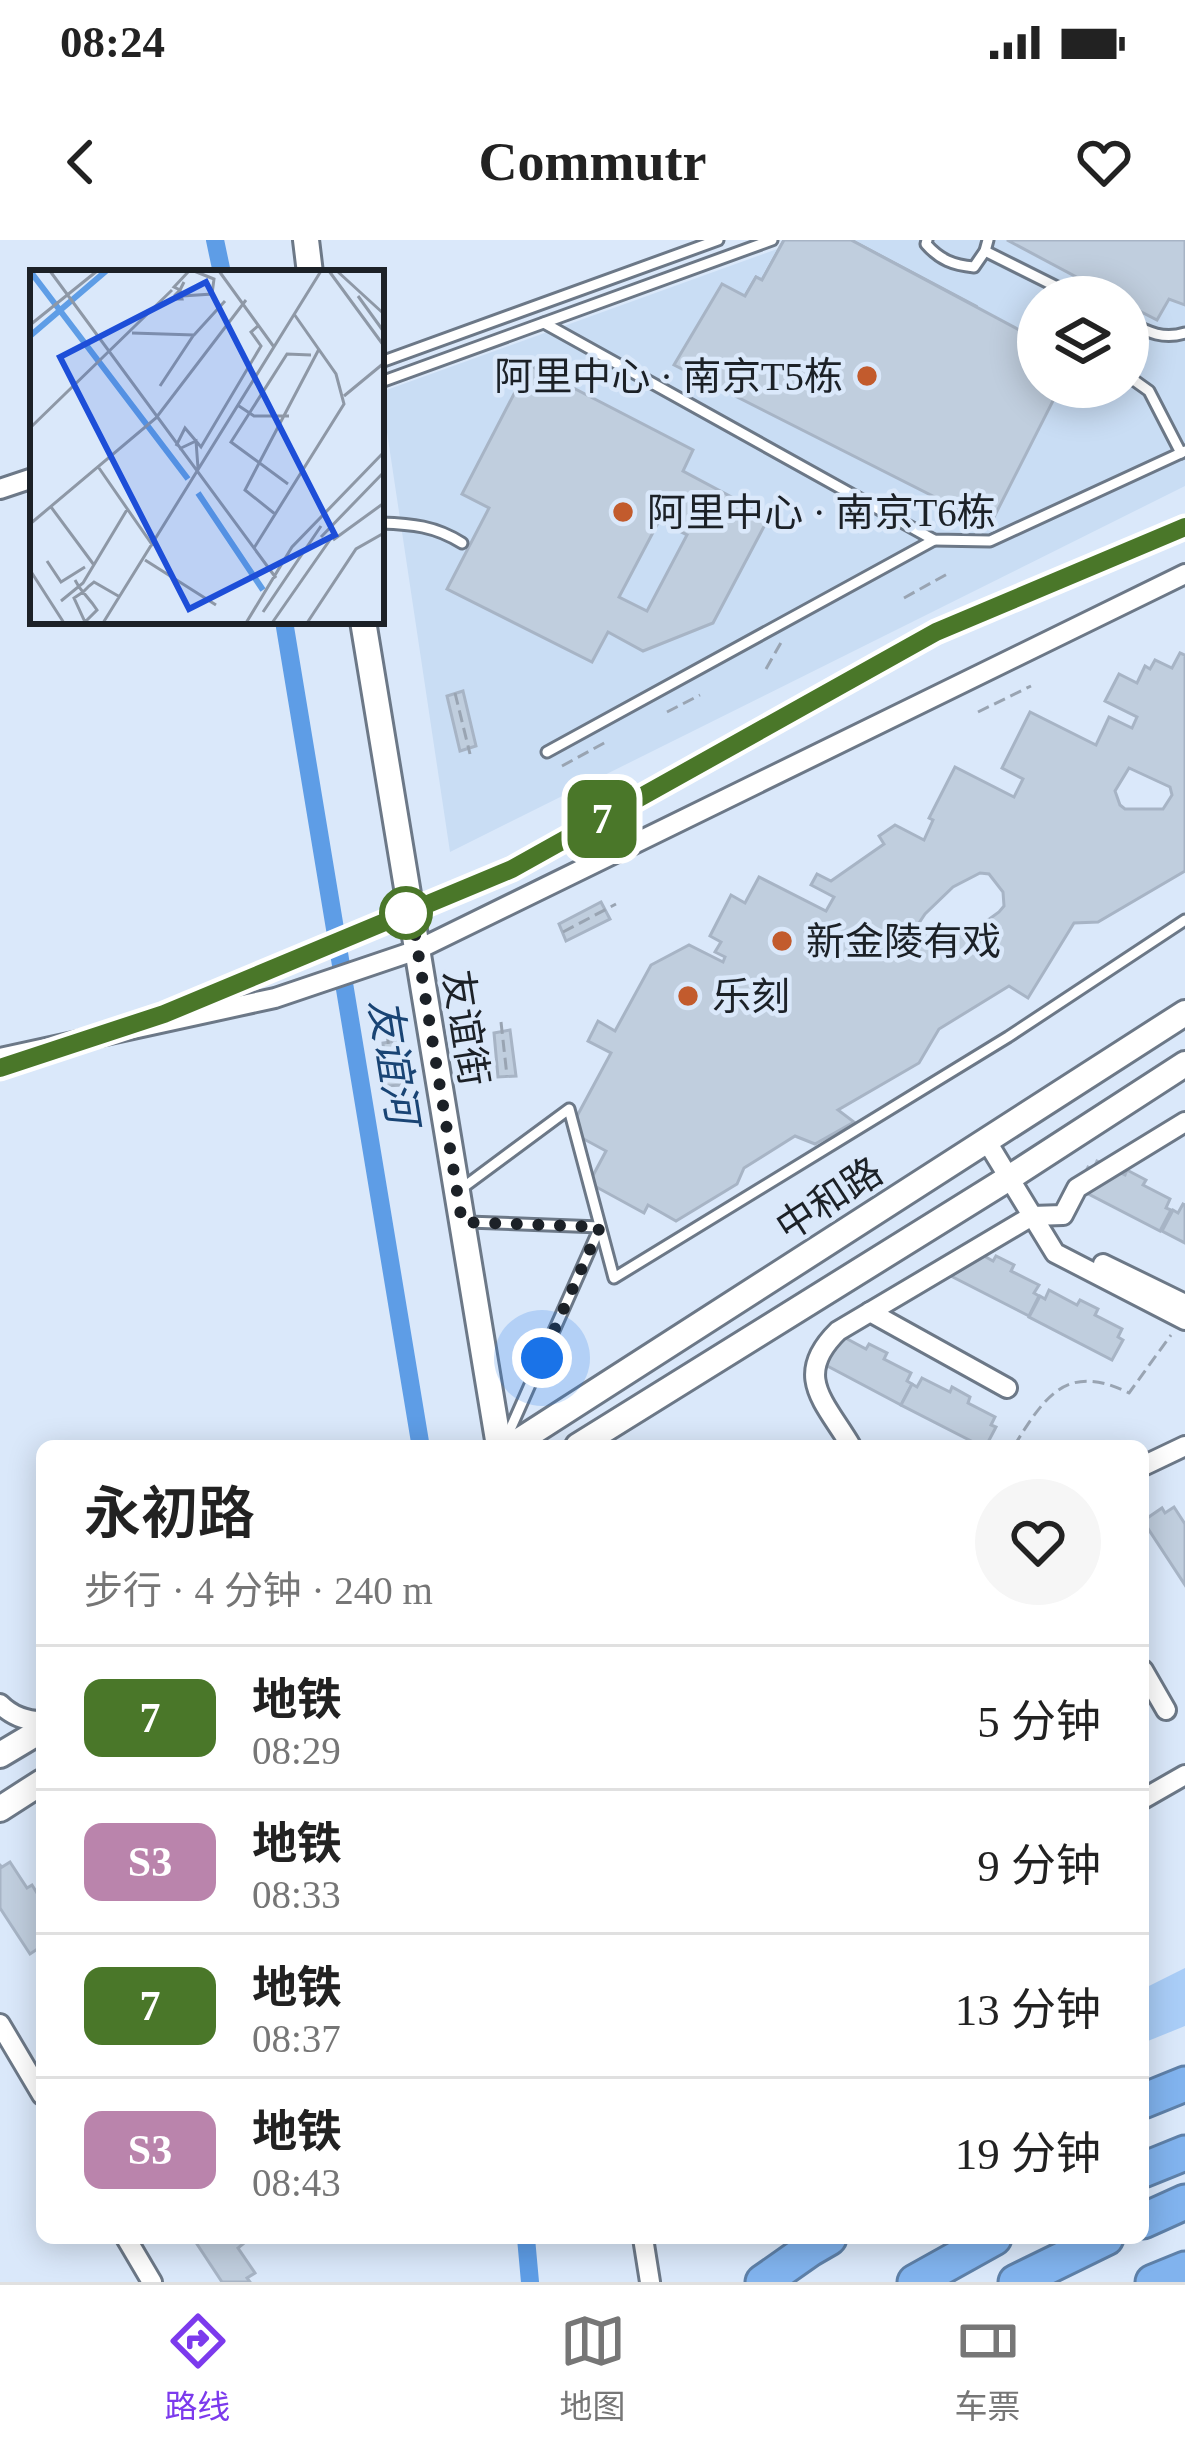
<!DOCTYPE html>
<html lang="zh">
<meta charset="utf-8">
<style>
body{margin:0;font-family:"Times New Roman","Noto Sans SC",serif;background:#f6f6f6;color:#222;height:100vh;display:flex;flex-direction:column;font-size:45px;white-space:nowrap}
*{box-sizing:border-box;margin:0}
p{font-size:39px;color:#767676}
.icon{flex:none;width:66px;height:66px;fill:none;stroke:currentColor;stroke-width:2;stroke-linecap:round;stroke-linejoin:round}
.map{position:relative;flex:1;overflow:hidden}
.panel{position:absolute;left:36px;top:1200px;width:1113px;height:804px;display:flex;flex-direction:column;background:#fff;border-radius:18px;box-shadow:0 6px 30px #0003}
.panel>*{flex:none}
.badge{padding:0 24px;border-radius:18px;font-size:42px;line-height:78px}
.tools{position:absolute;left:1017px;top:36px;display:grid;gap:24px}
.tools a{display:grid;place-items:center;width:132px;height:132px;border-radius:50%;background:#fff;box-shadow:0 6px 30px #0003;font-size:60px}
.you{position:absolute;width:60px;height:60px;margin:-30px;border:9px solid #fff;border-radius:50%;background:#1a73e8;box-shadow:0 0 0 18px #1a73e833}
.map>.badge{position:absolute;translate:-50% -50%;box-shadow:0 0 0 6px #fff}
.round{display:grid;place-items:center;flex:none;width:126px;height:126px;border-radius:63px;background:#f6f6f6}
.summary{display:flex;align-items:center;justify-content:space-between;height:204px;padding:0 48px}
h1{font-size:57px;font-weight:600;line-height:90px}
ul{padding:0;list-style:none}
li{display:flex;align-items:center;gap:36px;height:144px;padding:0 48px;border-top:3px solid #e0e0e0}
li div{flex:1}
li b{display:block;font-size:45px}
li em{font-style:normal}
li .badge{min-width:132px;font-weight:700;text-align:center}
.status{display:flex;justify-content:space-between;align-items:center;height:84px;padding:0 60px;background:#fff;direction:ltr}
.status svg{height:33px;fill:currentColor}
header{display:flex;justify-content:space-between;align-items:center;height:156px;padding:0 48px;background:#fff;font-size:54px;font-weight:600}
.tab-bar{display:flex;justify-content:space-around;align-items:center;height:168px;border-top:3px solid #e0e0e0;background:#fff;font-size:33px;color:#767676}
.tab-bar a{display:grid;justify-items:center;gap:6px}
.tab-bar .selected{color:#7c3aed}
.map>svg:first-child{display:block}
.built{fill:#c9ddf4;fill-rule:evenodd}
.green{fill:#a9cdf7}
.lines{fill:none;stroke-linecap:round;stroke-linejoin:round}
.canal{stroke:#5e9de6;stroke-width:18}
.building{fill:#c0cede;stroke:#a7b4c5;stroke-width:3;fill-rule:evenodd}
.lane-casing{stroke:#6c7887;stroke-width:15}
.street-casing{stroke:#6c7887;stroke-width:24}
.secondary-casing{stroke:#6c7887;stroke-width:30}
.highway-casing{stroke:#5e80a8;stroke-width:39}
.path{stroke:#99a4b2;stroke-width:3;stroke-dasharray:12 6;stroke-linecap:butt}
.lane{stroke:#fff;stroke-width:9}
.street{stroke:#fff;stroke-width:18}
.secondary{stroke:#fff;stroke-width:24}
.highway{stroke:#81b3ee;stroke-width:33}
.line-casing{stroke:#fff;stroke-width:27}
.line{stroke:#4a7729;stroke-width:18}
.walk{stroke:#1c2127;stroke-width:12;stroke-dasharray:0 21.6}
.poi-dot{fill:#c25b2d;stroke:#dae8fa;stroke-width:4.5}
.stop-dot{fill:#fff;stroke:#4a7729;stroke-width:6}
.labels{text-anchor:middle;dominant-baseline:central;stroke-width:9;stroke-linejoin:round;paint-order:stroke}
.poi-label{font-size:39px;fill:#1c2127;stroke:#dae8fa;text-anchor:start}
.street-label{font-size:39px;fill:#1c2127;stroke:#dae8fa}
.water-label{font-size:42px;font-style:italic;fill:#194474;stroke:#dae8fa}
.inset-river{fill:none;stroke:#5e9de6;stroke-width:6}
.inset-road{fill:none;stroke:#8e98a6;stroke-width:3}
.view{fill:#1d4ed8;fill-opacity:0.15;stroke:#1d4ed8;stroke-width:6}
.inset-edge{fill:none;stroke:#1c2127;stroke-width:6}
</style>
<div class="status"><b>08:24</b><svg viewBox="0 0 49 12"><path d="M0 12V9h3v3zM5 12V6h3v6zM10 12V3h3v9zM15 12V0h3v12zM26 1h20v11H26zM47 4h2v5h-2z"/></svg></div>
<header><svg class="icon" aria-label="back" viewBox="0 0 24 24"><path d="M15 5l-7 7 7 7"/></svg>Commutr<svg class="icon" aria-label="heart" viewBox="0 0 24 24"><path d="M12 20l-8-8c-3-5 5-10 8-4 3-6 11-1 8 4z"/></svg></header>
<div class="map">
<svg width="1185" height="2042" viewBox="0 0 1185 2042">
<rect width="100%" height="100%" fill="#dae8fa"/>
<path class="built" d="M802,0H1185V246L450,612L381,152ZM1038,57H1128V147H1038Z"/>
<path class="green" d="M1185,1728V1786L1143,1803V1749Z"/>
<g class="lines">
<g class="canal">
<path d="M215,0L222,33"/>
<path d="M284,381L420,1202"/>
<path d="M526,1998L530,2042"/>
</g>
</g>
<g class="building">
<path d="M784,0H851L976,66L964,88L956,84L932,129L917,121L906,141L745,56L756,37L762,40Z"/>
<path d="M784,0H851L1038,100V147H1060L990,285L674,125L722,44L745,56L756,37L762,40Z"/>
<path d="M1007,0H1185V65L1169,59L1157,80L1128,65V57H1114Z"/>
<path d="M529,125L693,210L683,231L769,277L713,383L643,411L608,392L592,422L447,349L489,268L462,254ZM659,281L687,295L647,371L619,357Z"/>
<path d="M1180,413L1185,415V631L1098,682L1074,683L1028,758L1009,746L939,789L919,823L838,870L854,882L815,904L795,896L744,928L737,944L676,981L648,965L644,973L589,943L606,911L569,891L611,813L588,801L598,781L615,791L651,725L689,705L723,722L725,717L715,712L721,702L710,696L731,655L745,663L759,637L826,671L834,657L811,645L817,634L831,641L884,604L879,596L895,585L924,600L933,580L929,578L955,527L1014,557L1023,539L1002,528L1030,472L1096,505L1109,477L1132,488L1137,477L1105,461L1119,434L1137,443L1145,426L1150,429L1155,420L1172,428ZM1129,528L1170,547L1172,555L1163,569H1125L1120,565L1115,551ZM980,633L989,634L1003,652L1004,666L999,672L977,688L927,693L921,691L919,683L925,674L953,647Z"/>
<path d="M463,451L476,506L460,511L447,456Z"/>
<path d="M601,662L610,679L566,701L559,684Z"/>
<path d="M510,790L516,836L498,837L494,793Z"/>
<path d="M397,801L402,845L386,846L383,803Z"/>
<path d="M1097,921L1125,935L1127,930L1146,940L1143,945L1170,959L1166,968L1171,970L1160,991L1077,948L1088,927L1093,930Z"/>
<path d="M1183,964L1185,965V1003L1162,991L1173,970L1178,973Z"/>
<path d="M966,1006L993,1021L996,1016L1014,1025L1011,1031L1039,1045L1034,1053L1039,1056L1029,1076L945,1033Z"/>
<path d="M1049,1050L1077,1065L1080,1060L1098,1069L1095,1075L1122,1089L1118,1097L1123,1100L1112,1120L1029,1077L1040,1056L1045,1059Z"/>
<path d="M838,1094L866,1109L869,1104L887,1113L884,1119L911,1133L907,1141L912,1144L901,1165L818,1121Z"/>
<path d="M922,1138L950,1152L952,1147L970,1157L968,1163L995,1177L991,1185L996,1187L986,1206H981L901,1165L912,1144L917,1147Z"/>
<path d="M1174,1267L1185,1284V1345L1143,1281L1162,1268L1165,1273Z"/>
<path d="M10,1622L27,1648L32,1645L42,1661L38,1666L42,1672V1706L30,1714L0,1668V1625L2,1627Z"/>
<path d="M193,1998H239L243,2004L238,2008L255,2033L247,2038L250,2042H222Z"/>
</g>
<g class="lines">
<g class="lane-casing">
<g id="lane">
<path d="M927,0L926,4C940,20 953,25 974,27L985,11L988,0"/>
<path d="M985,11L1077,57"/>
<path d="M1128,82C1148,92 1163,100 1185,93"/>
<path d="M544,83L934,300L990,301L1185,211"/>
<path d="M381,122L718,0"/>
<path d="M1128,136L1149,151L1181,213"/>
<path d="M381,142L772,0"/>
<path d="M381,283C412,284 435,286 462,303"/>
<path d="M547,512L934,300"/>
<path d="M461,949L569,869L614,1038L1008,797L1185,680"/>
<path d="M468,982L600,987L505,1201"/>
</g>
</g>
<g class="street-casing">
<g id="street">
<path d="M0,249L33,238"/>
<path d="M0,818L275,758L417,710L1185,334"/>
<path d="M986,900L1055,1013L1185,1080"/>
<path d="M1103,1024L1185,1064"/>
<path d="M870,1072L1007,1148"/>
<path d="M851,1206C825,1162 792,1136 838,1091L1032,976L1063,975L1077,948L1185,882"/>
<path d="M1143,1226L1185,1206"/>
<path d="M1143,1430L1166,1470"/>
<path d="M0,1464C12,1476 25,1481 42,1481"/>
<path d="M1143,1559L1185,1535"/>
<path d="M0,1784L42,1855"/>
<path d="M126,1998L152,2042"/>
<path d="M643,1998L650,2042"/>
</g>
</g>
<g class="secondary-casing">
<g id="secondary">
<path d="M306,0L310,33"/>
<path d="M363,381L499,1206"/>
<path d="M511,1206L1185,773"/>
<path d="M578,1206L1009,938L1185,824"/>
<path d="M0,1515L42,1490"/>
<path d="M0,1569L42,1542"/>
</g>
</g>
<g class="highway-casing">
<g id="highway">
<path d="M1143,1861L1185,1844"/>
<path d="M1143,1930L1185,1913"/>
<path d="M1143,1981L1185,1962"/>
<path d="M763,2042L810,2009L829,1998"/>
<path d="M915,2042L994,1998"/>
<path d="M1016,2042L1106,1998"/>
<path d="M1153,2042L1185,2029"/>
</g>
</g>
<g class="path">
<path d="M904,358L949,333"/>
<path d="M766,429L783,399"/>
<path d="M455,453L470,514"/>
<path d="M667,472L700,455"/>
<path d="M978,472L1031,446"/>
<path d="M562,526L606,502"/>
<path d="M563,692L616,664"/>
<path d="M501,782L507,836"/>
<path d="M387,792L393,846"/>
<path d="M1014,1206C1045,1156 1067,1122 1129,1153L1171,1095"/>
</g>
<use href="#lane" class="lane"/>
<use href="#street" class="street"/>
<use href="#secondary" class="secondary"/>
<use href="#highway" class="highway"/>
</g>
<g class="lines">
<g class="line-casing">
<path id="line" d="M0,828L164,774L512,629L936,392L1185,287"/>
</g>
<use href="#line" class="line"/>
<path class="walk" d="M406,673L410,663L462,982L600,987L542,1118"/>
</g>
<g class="poi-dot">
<circle cx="867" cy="136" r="12"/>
<circle cx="623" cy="272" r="12"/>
<circle cx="782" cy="701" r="12"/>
<circle cx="688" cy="756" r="12"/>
</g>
<circle class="stop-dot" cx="406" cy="673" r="24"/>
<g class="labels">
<g class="poi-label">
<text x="843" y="136" text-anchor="end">阿里中心 · 南京T5栋</text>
<text x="647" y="272">阿里中心 · 南京T6栋</text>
<text x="806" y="701">新金陵有戏</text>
<text x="712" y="756">乐刻</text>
</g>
<g class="street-label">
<text transform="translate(466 788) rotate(81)">友谊街</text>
<text transform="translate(829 959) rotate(-33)">中和路</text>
</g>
<g class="water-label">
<text transform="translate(393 821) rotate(81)">友谊河</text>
</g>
</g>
<g transform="translate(30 30)">
<rect width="354" height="354" fill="#dae8fa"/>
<path class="inset-river" d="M0,1L158,209M0,66L76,1M168,223L233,320"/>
<path class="inset-road" d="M20,1L246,308M189,1L244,77M299,1L354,76M307,1L354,44M154,12L150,20L145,25V29H152L150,20L144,17L159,1M152,26L182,24L184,9L164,1M328,26L354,62M0,55L67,1M102,63L164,65L195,31M130,116L163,66M314,126L354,93M209,136L224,146H259M0,158L142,20M146,176L155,158L171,177L231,76L221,62L229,55M149,179L166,171L168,198M69,198L123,276M258,214L201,172L257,84L281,85M21,237L64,295M245,244L215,220L289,79M0,254L126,148L216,30M291,267L354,202M303,270L354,233M224,278L314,134L306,104L264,44M115,290L186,335M17,291L31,312L55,297M0,300L34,353M45,310L49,317L53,322L62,333L67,340L55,352L44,328L53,322L59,316L64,312L90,327M31,331L53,313L98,238M233,342L291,256M73,353L291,1M216,353L262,277L354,182M242,353L304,264M277,353L326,279L354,263"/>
<path class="view" d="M176,12L305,265L159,339L30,87Z"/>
<rect width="354" height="354" class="inset-edge"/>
</g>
</svg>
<div class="tools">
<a><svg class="icon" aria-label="layers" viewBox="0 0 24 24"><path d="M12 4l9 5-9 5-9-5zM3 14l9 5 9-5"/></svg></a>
</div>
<div class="you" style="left:542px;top:1118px"></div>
<b class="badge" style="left:602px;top:579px;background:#4a7729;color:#fff">7</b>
<section class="panel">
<div class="summary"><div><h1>永初路</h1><p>步行 · 4 分钟 · 240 m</p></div><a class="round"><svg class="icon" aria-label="heart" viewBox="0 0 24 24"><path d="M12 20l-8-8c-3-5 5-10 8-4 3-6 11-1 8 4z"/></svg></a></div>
<ul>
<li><span class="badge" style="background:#4a7729;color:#fff">7</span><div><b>地铁</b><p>08:29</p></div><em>5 分钟</em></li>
<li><span class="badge" style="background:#ba84ac;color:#fff">S3</span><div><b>地铁</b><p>08:33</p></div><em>9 分钟</em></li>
<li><span class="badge" style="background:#4a7729;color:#fff">7</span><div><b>地铁</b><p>08:37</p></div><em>13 分钟</em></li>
<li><span class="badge" style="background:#ba84ac;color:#fff">S3</span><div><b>地铁</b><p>08:43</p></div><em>19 分钟</em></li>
</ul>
</section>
</div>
<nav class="tab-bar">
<a class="selected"><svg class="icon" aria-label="directions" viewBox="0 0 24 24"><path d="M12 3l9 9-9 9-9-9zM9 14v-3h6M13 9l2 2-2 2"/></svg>路线</a>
<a><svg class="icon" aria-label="map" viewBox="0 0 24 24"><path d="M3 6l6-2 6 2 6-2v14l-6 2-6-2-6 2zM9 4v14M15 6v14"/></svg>地图</a>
<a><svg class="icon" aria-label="tickets" viewBox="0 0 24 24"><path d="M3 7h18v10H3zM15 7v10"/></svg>车票</a>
</nav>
